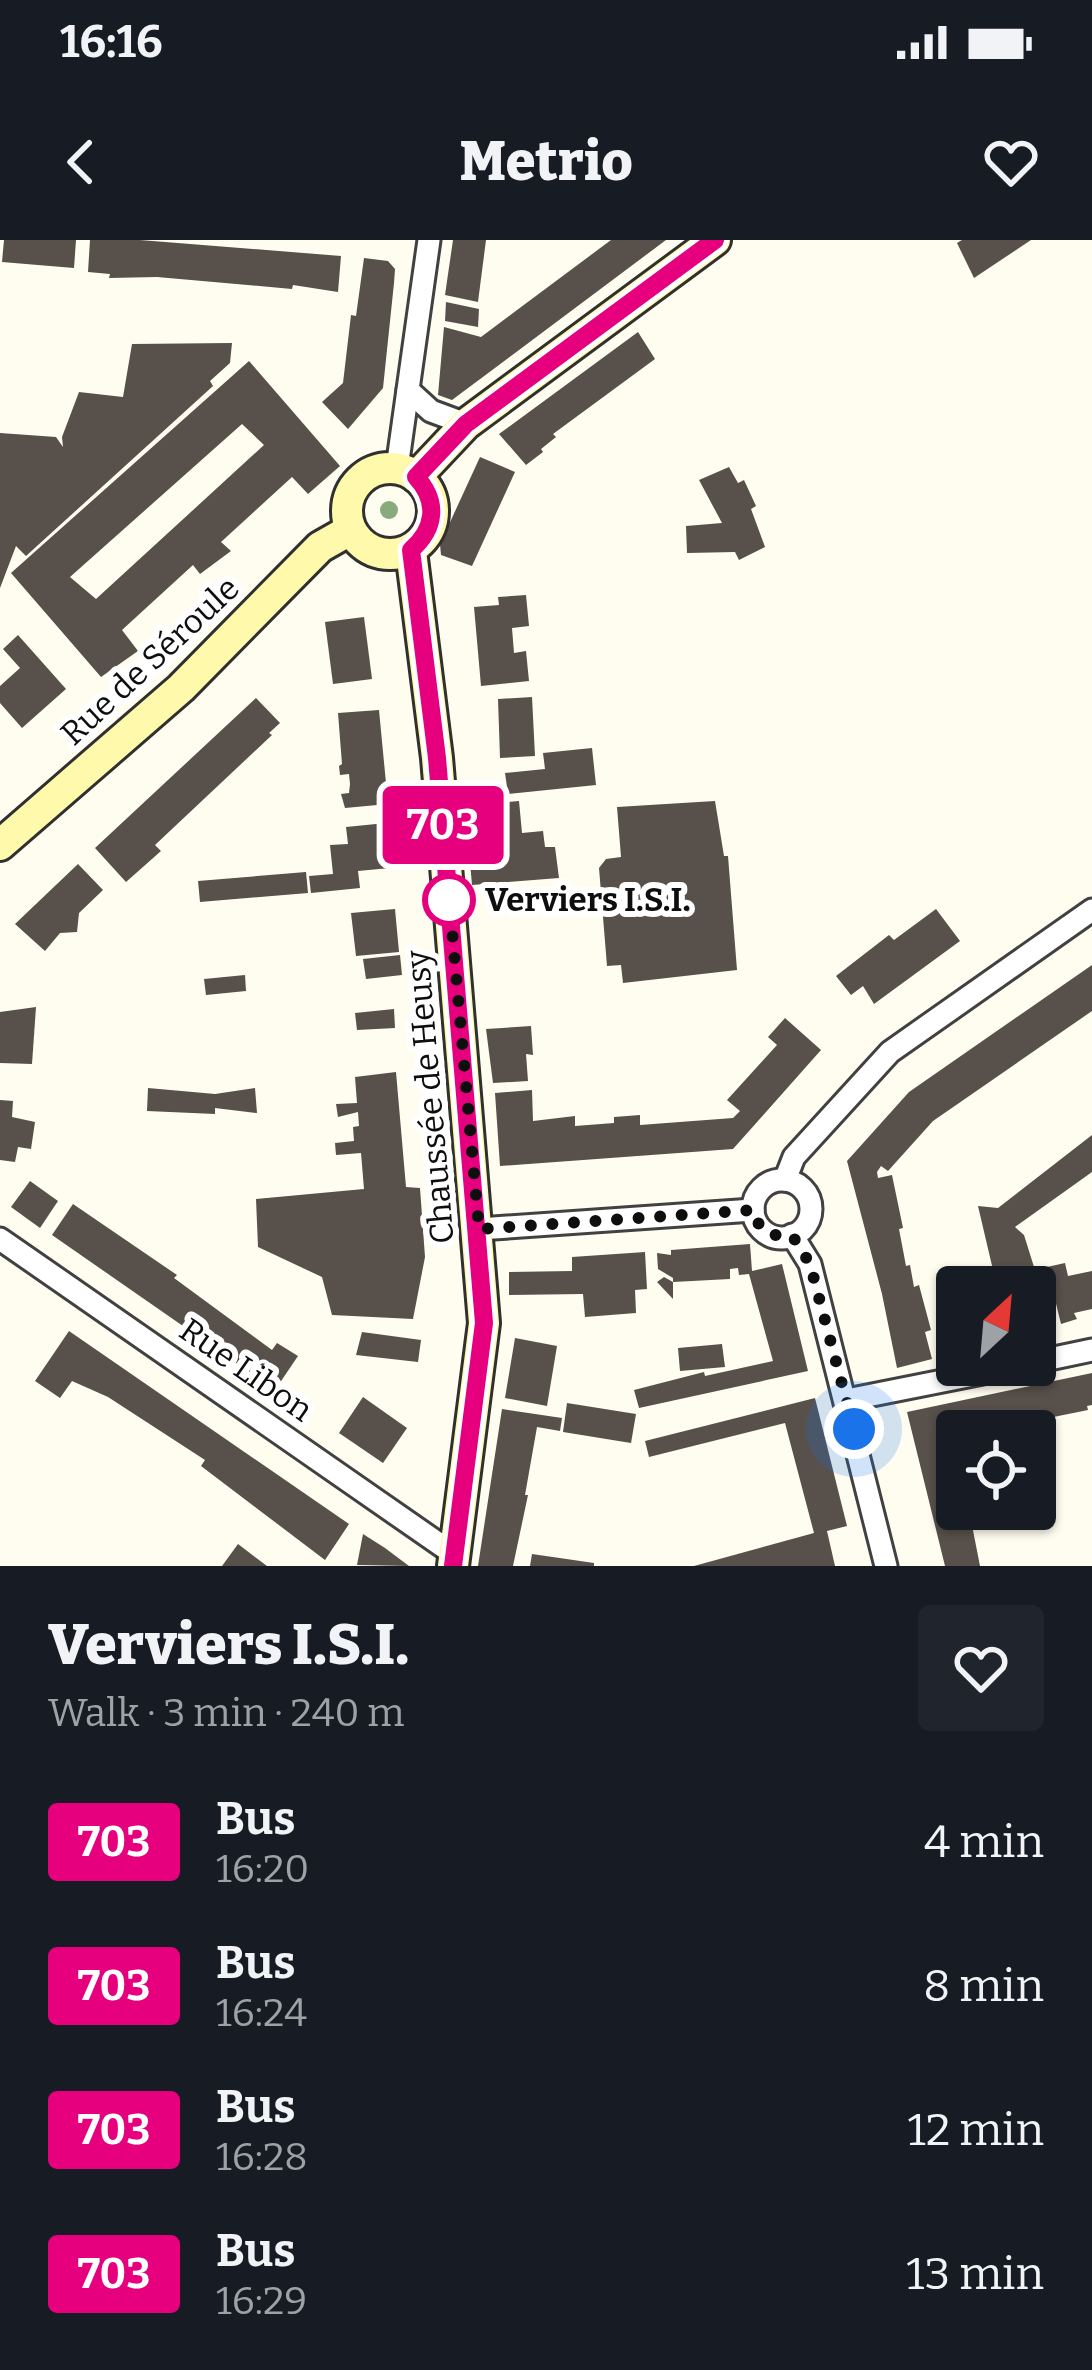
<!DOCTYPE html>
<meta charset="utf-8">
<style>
body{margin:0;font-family:Bitter,serif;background:#20242c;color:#f1f3f6;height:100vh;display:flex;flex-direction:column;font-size:45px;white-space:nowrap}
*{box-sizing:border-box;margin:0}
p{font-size:39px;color:#9ea1a6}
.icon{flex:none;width:66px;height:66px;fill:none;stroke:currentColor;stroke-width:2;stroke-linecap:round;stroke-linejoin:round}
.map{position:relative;height:1326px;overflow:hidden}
.side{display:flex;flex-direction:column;background:#171b24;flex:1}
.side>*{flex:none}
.badge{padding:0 24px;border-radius:9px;font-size:42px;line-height:78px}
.needle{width:78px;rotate:26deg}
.buttons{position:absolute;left:936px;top:1026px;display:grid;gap:24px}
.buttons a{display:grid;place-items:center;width:120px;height:120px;border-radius:12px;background:#171b24;box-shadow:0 3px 9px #0004;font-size:60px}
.you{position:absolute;width:60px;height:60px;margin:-30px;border:9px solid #fff;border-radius:50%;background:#1a73e8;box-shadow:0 0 0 18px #1a73e833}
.map>.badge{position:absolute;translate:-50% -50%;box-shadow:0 0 0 6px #fff}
.round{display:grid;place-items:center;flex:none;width:126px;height:126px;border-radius:12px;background:#20242c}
.overview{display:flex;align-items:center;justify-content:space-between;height:204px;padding:0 48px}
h1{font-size:57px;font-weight:800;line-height:90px}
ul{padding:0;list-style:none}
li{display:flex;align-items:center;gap:36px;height:144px;padding:0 48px}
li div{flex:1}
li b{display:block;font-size:45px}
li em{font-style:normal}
li .badge{min-width:132px;font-weight:700;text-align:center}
.status{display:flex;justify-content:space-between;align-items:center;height:84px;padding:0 60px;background:#171b24;direction:ltr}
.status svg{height:33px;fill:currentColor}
header{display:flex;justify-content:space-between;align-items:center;height:156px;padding:0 48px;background:#171b24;font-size:54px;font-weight:800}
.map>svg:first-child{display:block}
.building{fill:#57504b;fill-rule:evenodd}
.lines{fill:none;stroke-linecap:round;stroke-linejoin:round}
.street-casing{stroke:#414141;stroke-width:27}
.secondary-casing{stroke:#303030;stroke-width:36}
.street{stroke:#fff;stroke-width:21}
.secondary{stroke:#fffaab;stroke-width:30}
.tree{fill:#89aa7c}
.line-casing{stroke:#fff;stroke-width:27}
.line{stroke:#e6007e;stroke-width:18}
.walk{stroke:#0e0e0e;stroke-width:12;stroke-dasharray:0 21.6}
.stop-dot{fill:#fff;stroke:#e6007e;stroke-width:6}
.labels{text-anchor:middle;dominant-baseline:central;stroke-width:12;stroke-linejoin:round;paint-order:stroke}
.street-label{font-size:33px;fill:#0e0e0e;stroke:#fff}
.stop-label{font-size:33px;font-weight:bold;fill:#0e0e0e;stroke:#fff;text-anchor:start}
</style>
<div class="status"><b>16:16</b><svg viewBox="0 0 49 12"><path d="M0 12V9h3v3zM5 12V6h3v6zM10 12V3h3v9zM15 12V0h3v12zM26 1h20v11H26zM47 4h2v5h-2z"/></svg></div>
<header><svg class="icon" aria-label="back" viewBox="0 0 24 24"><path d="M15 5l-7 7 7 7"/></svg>Metrio<svg class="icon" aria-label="heart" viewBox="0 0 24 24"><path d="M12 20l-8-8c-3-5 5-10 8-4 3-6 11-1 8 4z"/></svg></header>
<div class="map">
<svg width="1092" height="1326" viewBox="0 0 1092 1326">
<rect width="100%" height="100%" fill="#fffdf0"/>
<g class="building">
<path d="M4,0H76L74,28L2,22Z"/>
<path d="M90,0H140L341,16L338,52L293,45L292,49L157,37L109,38L110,34L88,32Z"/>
<path d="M453,0H486L478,62L445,55Z"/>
<path d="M611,0H666L452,160L438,155L444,87L481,97Z"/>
<path d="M962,0H1031L974,38L957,3Z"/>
<path d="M364,18L388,21L395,29L394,43L383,148L348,189L322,162L343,143L351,75L356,76Z"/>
<path d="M446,62L479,69L478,87L445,81Z"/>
<path d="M638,92L655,119L553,194L556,197L541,209L543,212L526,225L499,194Z"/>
<path d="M232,103L230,123L210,141L213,146L26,316L16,306L0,348V193L56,197L63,207L62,197L79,152L123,157L132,104Z"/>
<path d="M249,121L340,226L308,254L292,237L221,302L231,311L200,334L193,325L122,390L138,411L101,437L11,333ZM242,184L264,205L96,359L70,337Z"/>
<path d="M480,217L515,232L472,326L441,315L440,304Z"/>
<path d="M729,227L738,243L744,240L756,266L751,269L765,307L739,320L735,312L687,313L686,286L722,283L699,240Z"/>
<path d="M526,355L529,386L512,388L514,413L526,411L529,441L481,446L474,367L499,365L498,357Z"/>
<path d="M364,377L372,439L333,444L325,382Z"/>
<path d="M18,395L66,449L22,488L0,463V446L20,428L3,409Z"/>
<path d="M532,457L535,516L500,518L498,459Z"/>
<path d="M256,458L280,483L269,493L272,495L155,605L161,611L126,642L95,608Z"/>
<path d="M379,470L388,564L345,568L341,554L349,553L350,544L349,534L340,535L339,526L342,524L338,473Z"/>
<path d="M592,508L596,545L508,554L505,533L545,529L543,513Z"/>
<path d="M519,561L522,593L543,591L545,607H555L559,638L472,645L466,577L483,575L482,564Z"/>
<path d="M715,561L724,616H728L737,730L623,743L621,725L607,726L599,628L606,619L621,617L617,567Z"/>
<path d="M386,583L390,628L358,631L360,648L311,653L309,636L333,634L330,605L348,604L346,587Z"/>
<path d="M78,624L103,650L79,673L77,692L60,693L45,711L15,684Z"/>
<path d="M306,632L308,653L200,662L198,641Z"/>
<path d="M395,669L399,712L356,716L351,673Z"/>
<path d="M936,669L960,701L874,764L863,746L851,755L836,736L889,695L894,700Z"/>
<path d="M400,715L402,735L366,739L363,719Z"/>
<path d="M1092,725V771L933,881L888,931L881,926L877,932L878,938L892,935L903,988L899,989L906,1026L910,1025L914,1047L919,1045L931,1090L925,1092L932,1119L897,1128L882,1054L847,921L909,852Z"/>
<path d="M245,735L246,751L206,755L204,739Z"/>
<path d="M36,767L32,824L0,823V772Z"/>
<path d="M394,769L395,788L357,790L355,773Z"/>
<path d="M785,778L821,810L733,909L500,926L495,853L532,850L533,881L575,876V886L614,883V877L640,875V885L733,878L740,871L727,860L777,805L768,797Z"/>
<path d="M531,786L533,815L526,814L528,841L493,843L486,789Z"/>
<path d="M396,832L406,947L420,948L425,1017L413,1079L332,1075L322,1037L258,1007L256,959L364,949L361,913L336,915L335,903L354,901L353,887L359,886L358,872L338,877L336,864L357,863L355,837Z"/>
<path d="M148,848L215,854L255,848L257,873L215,868V874L147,871Z"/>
<path d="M0,860L13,861L12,877L35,882L31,909L18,907L15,922L0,920Z"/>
<path d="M1092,895V932L1015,987L1024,995L1040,1046L1042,1063L1035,1065V1047H997L978,966L998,968Z"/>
<path d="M30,941L58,961L40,988L11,967Z"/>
<path d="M73,964L177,1035L174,1038L272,1110L277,1103L298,1116L275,1150L52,995Z"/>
<path d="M750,1004L752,1031L782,1024L808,1131L639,1168L634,1150L704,1132L705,1136L773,1121L749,1034L739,1035L738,1028L730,1029V1039L673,1042V1059L657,1042L664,1037L673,1042V1038L658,1029L657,1013L671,1015V1010Z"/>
<path d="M645,1012L647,1049L635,1050L636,1073L585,1077L583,1054L509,1055V1032L572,1031V1017Z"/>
<path d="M1065,1023L1068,1036L1092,1031V1069L1074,1073L1077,1079L1061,1084L1047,1027Z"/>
<path d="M69,1091L349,1284L325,1320L201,1226L205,1220L108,1157L72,1141L60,1158L35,1141Z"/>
<path d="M362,1092L421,1100L418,1122L356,1115Z"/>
<path d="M515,1098L557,1106L547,1166L505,1158Z"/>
<path d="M722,1104L725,1127L680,1131L678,1108Z"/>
<path d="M1092,1133V1165L1087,1166L1088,1170L1019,1184L1016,1172L948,1185L957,1223V1269L969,1270L980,1326H945L907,1172Z"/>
<path d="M363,1157L407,1188L383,1223L339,1193Z"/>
<path d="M815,1158L847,1286L827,1291L835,1326H694L814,1293L785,1183L649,1217L645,1201Z"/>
<path d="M567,1163L636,1174L631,1203L563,1192Z"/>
<path d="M502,1169L562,1178L560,1191L537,1187L525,1255H528L513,1326H478Z"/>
<path d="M363,1294L385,1308L409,1326L357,1325Z"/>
<path d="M238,1304L267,1326H222Z"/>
<path d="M532,1314L594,1323V1326H530Z"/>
</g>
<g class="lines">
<g class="street-casing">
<g id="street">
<path d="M408,150L431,171L466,184"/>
<path d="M397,228L429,0"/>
<path d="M785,940L794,917L890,812L1092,670"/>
<circle cx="782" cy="969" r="29"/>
<path d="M479,989L753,970"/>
<path d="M792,995L810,1024L886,1326"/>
<path d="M0,999L455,1315"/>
<path d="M1035,1122L1092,1110"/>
<path d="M847,1160L1023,1125"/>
</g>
</g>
<g class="secondary-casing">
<g id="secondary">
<circle cx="390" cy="271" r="43"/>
<path d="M416,237L466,184L715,0"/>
<path d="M411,311L437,518L484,1083L453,1326"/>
<path d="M0,605L181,448L320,307L350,290"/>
</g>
</g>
<use href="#street" class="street"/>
<use href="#secondary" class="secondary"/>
</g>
<circle class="tree" cx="389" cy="270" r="9"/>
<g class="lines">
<g class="line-casing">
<path id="line" d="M453,1326L484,1083L437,518L411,310C435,289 439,262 416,237L466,184L715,0"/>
</g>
<use href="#line" class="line"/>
<path class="walk" d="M449,660L448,646L479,989L753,970L756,981L771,995H792L810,1024L854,1189"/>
</g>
<circle class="stop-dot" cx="449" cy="660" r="24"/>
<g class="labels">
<g class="street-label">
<text transform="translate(150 421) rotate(-43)">Rue de Séroule</text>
<text transform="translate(430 857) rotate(-95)">Chaussée de Heusy</text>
<text transform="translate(246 1130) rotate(35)">Rue Libon</text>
</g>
<g class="stop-label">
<text x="485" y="660">Verviers I.S.I.</text>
</g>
</g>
</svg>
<div class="buttons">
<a><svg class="needle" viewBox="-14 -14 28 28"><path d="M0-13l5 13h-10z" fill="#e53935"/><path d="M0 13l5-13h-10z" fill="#9ea1a6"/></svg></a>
<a><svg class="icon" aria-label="locate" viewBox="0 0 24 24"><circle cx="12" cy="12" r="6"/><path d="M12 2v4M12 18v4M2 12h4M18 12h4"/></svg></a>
</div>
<div class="you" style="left:854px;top:1189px"></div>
<b class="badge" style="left:443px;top:585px;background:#e6007e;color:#fff">703</b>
</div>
<section class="side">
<div class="overview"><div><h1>Verviers I.S.I.</h1><p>Walk · 3 min · 240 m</p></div><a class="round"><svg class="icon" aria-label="heart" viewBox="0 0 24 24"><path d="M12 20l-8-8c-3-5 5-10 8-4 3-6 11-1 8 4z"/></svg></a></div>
<ul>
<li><span class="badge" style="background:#e6007e;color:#fff">703</span><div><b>Bus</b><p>16:20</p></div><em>4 min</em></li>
<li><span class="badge" style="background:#e6007e;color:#fff">703</span><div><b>Bus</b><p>16:24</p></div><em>8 min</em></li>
<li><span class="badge" style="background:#e6007e;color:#fff">703</span><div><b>Bus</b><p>16:28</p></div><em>12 min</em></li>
<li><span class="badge" style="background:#e6007e;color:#fff">703</span><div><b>Bus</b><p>16:29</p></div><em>13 min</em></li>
</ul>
</section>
